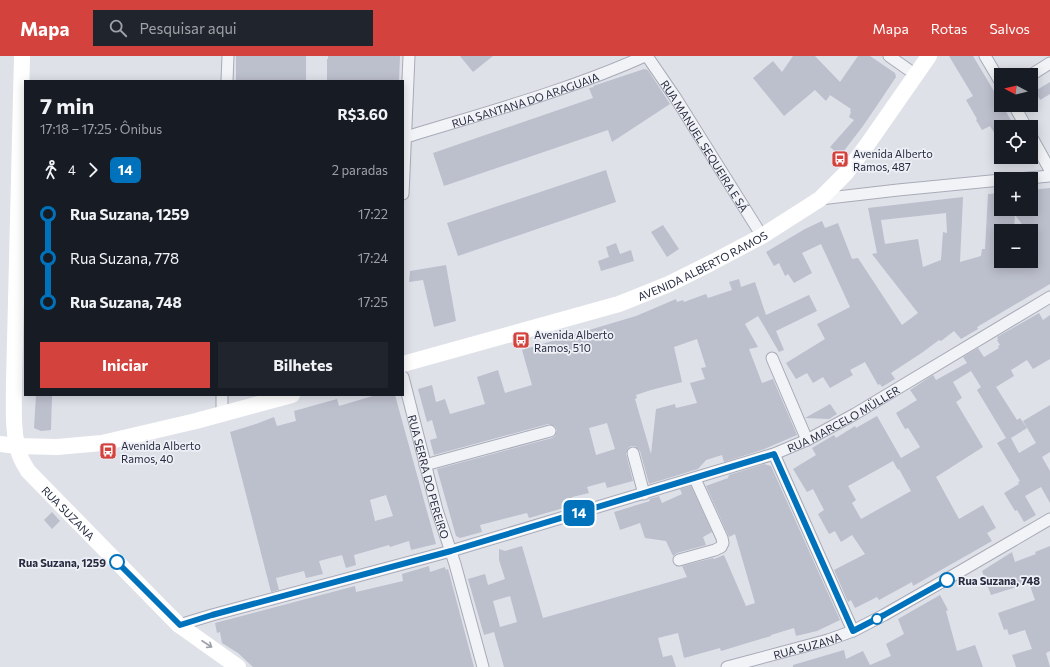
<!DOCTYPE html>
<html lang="pt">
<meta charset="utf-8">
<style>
body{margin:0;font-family:Commissioner,sans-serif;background:#20242c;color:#f1f3f6;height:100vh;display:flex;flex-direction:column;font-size:15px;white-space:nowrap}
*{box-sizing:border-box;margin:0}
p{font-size:13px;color:#9ea1a6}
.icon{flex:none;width:22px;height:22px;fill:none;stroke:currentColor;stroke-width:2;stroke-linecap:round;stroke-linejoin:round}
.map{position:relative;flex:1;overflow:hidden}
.side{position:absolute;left:24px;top:24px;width:380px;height:316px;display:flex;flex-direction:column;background:#171b24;border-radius:0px;box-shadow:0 2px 10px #0003}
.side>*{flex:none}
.badge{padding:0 8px;border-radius:6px;font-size:14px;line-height:26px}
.needle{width:26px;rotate:277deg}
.fabs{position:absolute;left:994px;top:12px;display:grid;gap:8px}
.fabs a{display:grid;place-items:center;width:44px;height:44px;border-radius:0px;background:#171b24;box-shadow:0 2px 10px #0003;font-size:20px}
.map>.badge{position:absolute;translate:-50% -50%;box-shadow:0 0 0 2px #fff}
.legs{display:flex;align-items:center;gap:6px;height:44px;padding:0 16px;font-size:13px}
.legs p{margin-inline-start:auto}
.head{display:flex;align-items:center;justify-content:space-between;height:68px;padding:0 16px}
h1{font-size:22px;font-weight:700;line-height:30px}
.action{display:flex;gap:8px;margin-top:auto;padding:8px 16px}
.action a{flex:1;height:46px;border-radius:0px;background:#d4423e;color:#fff;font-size:16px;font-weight:700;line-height:46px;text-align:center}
.action a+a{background:#20242c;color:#f1f3f6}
ul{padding:0 16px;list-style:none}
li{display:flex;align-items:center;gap:14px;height:44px;font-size:15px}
li i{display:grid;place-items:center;width:6px;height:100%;margin:0 5px;background:currentColor}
li i::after{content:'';width:10px;height:10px;margin:-5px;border:3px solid;border-radius:50%;background:#171b24}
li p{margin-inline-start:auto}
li:first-child i{background:linear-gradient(#0000 50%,currentColor 0)}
li:last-child i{background:linear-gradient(currentColor 50%,#0000 0)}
header{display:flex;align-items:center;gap:24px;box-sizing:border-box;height:56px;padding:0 20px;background:#d4423e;color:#fff}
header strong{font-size:19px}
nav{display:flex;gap:22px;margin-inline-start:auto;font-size:14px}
.search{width:280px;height:36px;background:#20242c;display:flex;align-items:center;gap:10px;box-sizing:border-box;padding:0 14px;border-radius:0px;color:#9ea1a6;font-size:15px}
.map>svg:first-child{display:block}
.building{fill:#bcbfcc;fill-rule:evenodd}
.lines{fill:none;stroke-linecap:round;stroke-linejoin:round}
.street-casing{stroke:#a8abb7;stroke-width:13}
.street{stroke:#f2f3f7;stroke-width:11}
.secondary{stroke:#fff;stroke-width:16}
.oneway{stroke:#9ea0aa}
.line-1-casing{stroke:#fff;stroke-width:9}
.line-1{stroke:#0072bc;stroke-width:6}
.stop-1-dot{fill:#fff;stroke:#0072bc;stroke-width:2}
.labels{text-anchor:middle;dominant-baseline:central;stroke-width:3.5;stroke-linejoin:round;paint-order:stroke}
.street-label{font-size:11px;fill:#272c41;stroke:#eef0f6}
.poi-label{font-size:11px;fill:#272c41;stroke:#eef0f6;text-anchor:start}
.stop-label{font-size:11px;font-weight:bold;fill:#272c41;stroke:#eef0f6;text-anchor:end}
</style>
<header>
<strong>Mapa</strong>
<div class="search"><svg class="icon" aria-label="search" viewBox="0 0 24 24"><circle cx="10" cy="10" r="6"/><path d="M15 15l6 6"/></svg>Pesquisar aqui</div>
<nav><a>Mapa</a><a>Rotas</a><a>Salvos</a></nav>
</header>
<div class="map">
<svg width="1050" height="611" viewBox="0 0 1050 611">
<rect width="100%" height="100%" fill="#dfe1e9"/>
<g class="building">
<rect x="236" y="0" width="70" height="25"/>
<path d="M328,0H400L399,25H327V3H328Z"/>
<path d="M460,0H493L473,16Z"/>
<path d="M793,0H815L840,26L858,0H870L895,17L896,21L880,45L863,70L840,100L830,91L854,64L849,61L851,56L850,55L851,53L830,39L826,45L815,34L784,60L753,22L773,5L782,16Z"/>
<path d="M949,0H973L1001,47V49H1002L1015,71H1001V88L990,70L982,74L976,64L977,63L966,44L973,40Z"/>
<path d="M644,13L648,14L670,48L612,86L608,74L444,130L433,97L593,42L589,32L594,31L593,30Z"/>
<path d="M1050,26V38L1040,44L1035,35Z"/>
<path d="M606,114L616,146L458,200L447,167Z"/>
<path d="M1050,132V228L977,271L978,273L961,283L954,275L941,285L939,284L923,296L891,317L895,323L882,331L880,328L878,329L865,306L850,314L853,319L830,332L823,321L813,327L807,317L796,323L786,307L825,283L817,268L850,251L821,188L802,197L812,217L794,227L788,218L785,220L779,207L774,210L766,196L805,173L822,165L825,172L838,167L852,203L858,202L902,269L918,257L872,198L877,197L868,152L963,141L960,206L981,200L982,193H985L988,138L1001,137V153H1031V134ZM946,157L947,177L943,176L941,204L923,211L918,183L885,188L881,164ZM1015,159L1027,175H1031V205H1001V175H1014Z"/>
<path d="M663,169L679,193L667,201L651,176Z"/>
<path d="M616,187L620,198L631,194L634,205L601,215L598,205L609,201L606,191Z"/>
<path d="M446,209L456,265L434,271L423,224L409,226L410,215Z"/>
<path d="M739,223L741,231L755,226L766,259L809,239L817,255L776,275L784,294L779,296L758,260L745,268L758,291L749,293L762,327L773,323L797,379L762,394L724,406L722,399L706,404L698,413L649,428L640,395L635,390H631L628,392L626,398L633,425L607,432L605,426L587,431L589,437L572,441L574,449L529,462L527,457L507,462L480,469L482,476L460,482L456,480L437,413L552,382L555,380L557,374L555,370L548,368L434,399L430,384L437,382L432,364L427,366L418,333L432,329L436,346L445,343L450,358L485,348L477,321L498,314L505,337L532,329L522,294L636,260L676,243L677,246L683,244L684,246L706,238L708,242L732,234L729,226ZM697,283L706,311L701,312L705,323L690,327L697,347L676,352L675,348L656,353L651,398L635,343L637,342L636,339L651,334L682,326L674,291ZM607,367L615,393L596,399L589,372Z"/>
<path d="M1039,257L1043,264L1050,259V303L1033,313L1027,304L1011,314L1014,320L996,331L1017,364L1020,362L1027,372L1011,382L1019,397L1036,387L1023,365L1050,349V396L1042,401L1050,415V447L1041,431L1025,440L1036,459L1024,466L1017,454L1015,455L1004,437L1019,428L1018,426L1020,425L997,387L1006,382L977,334L981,331L971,315L953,326L962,342L956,346L983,391L936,421L959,463L983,449L996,472L987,477L992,485L913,530L912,526L879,544L877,541L855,552L851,544L848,546L834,514L865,498L852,479L841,486L835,475L829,478L818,458L824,454L813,433L807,436L793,413L816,399L812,392L834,379L836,382L855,370L856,372L877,360L901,402L920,391L908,372L905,373L896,357L917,344L910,334L933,319L936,324L967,307L963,301L978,292L984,301L999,292L998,290L1000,289L997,284L998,283L997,281ZM893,405L898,414L899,413L911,435L861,463L852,447L856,444L848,430Z"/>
<path d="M36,339H52L51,374L41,375L34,372Z"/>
<path d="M376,339H395L436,488L411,494L409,485L390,491L389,489L354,499L356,509L346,512L342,499L319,505L323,518L306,522L304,515L276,522L279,534L271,536L230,376L256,368L274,361L277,370L296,365L294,355L337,343L339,350ZM386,439L393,460L375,465L370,444Z"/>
<path d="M830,348L837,358L829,363L805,362Z"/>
<path d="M764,408L771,410L840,564L817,575L796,580L794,572L771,579V580L721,595L720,592L684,602L678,577L658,582L663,601L672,599L676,611H504L494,576L484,579L468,523L485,518L488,529L505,523L499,504V493L505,495L522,490L543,562L687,521L682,510L713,502L714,503L724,499L746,550L755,547L735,478L729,481L706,430L728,422L729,419ZM510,540L517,566L500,571L493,545Z"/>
<path d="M691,430L712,476L703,481L706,489L677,497L673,500L666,485L645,482L640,467L620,474L614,456L650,445L649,443L659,440L662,447L682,438L680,433Z"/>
<path d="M52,456L60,465L52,473L44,464Z"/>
<path d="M1050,490V595L1046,597L1050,611H1016L1012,599L1032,593L1025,574L1009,579L1007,573L1004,574L998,557L1035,544L1029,527L991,539L982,515L1012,496L1015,506L1036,498L1035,496Z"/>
<path d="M429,510L430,516L445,511L446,514L448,513L474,611H253L238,597L222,587L220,576L217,577L215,567L355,530L356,536L403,525L402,518Z"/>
<path d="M940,539L948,554L946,555L957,595L975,589L983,611H793V609L844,594L846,603L863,595L870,609L891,600L886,588L904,578L898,563Z"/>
</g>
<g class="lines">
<g class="street-casing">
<g id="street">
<path id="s1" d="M647,0L675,41L762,180"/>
<path d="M889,0L916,19"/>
<path d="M985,0L1001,27"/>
<path d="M1031,19L1050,7"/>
<path d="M227,25L228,0"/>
<path d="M1014,49L1026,71"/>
<path d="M1031,80L1050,114"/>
<path id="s2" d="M403,82C484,57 567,35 645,0"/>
<path d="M1018,123L1050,120"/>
<path d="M403,138L409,0"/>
<path d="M820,143L898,134L1001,124"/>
<path d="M772,302L807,384"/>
<path id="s3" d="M403,321L437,454L455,508L483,611"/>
<path d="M222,358V339"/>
<path d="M633,397L644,438"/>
<path d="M774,398L853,575"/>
<path d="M425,409L550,375"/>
<path d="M679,504L715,494L721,491L723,487L722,482L695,423"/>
<path id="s4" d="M179,569L212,559L451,495L774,398L807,384L855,358L1050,241"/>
<path id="s5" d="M727,611L828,584L853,575L884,559L959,516L1050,463"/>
</g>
</g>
<use href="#street" class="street"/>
<g class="secondary">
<path id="s6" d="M22,0L14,327C14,349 12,379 20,400C22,405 25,410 28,415L164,554L179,569L238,611"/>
<path id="s7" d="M403,308L619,248L669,228L711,207L762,180L820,143L846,117L867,89L929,0"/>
<path d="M0,388L17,390L57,391L102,387L196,365L292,339"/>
</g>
</g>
<defs><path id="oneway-shaft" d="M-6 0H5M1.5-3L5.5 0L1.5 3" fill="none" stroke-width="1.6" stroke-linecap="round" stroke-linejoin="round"/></defs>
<use class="oneway" href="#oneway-shaft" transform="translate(207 588) rotate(33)"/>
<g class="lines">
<g class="line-1-casing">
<path id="line-1" d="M117,506L180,569L212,559L451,495L774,398L853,575L884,559L947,524"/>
</g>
<use href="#line-1" class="line-1"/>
</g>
<defs>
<g id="bus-square" transform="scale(0.9)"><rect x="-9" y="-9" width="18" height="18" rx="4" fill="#d4423e" stroke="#eef0f6"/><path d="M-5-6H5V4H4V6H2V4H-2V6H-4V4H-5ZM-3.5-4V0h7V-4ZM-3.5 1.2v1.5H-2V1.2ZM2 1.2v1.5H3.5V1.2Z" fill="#fff"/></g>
</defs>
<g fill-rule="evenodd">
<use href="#bus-square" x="840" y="103"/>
<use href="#bus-square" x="521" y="284"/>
<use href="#bus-square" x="108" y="395"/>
</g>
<g class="stop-1-dot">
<circle cx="117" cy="506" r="7"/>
<circle cx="947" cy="524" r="7"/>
<circle cx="877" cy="563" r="5"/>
</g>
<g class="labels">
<g class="street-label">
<text stroke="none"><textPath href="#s2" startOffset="128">RUA SANTANA DO ARAGUAIA</textPath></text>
<text stroke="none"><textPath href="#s1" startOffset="107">RUA MANUEL SEQUEIRA E SÁ</textPath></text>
<text stroke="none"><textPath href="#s7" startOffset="316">AVENIDA ALBERTO RAMOS</textPath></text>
<text stroke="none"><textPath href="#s4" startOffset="697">RUA MARCELO MÜLLER</textPath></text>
<text stroke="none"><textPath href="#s3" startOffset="103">RUA SERRA DO PEREIRO</textPath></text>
<text stroke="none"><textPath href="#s6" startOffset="476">RUA SUZANA</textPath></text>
<text stroke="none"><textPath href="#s5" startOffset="83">RUA SUZANA</textPath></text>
</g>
<g class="poi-label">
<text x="853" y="97">Avenida Alberto<tspan x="853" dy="13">Ramos, 487</tspan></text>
<text x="534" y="278">Avenida Alberto<tspan x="534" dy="13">Ramos, 510</tspan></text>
<text x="121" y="389">Avenida Alberto<tspan x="121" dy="13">Ramos, 40</tspan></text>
</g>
<g class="stop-label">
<text x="106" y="506">Rua Suzana, 1259</text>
<text x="958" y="524" text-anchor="start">Rua Suzana, 748</text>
</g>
</g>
</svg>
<div class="fabs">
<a><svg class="needle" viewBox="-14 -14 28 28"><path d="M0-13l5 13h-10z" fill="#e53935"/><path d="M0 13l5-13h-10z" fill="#9ea1a6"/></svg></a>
<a><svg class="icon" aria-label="locate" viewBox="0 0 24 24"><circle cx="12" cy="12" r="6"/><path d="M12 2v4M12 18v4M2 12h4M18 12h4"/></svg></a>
<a>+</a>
<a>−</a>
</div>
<b class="badge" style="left:579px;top:457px;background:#0072bc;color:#fff">14</b>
<section class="side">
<div class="head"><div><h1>7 min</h1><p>17:18 – 17:25 · Ônibus</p></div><b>R$3.60</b></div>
<div class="legs"><svg class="icon" aria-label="walk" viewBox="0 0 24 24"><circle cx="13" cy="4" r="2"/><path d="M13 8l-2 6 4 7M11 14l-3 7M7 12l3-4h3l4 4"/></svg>4<svg class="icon" aria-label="forward" viewBox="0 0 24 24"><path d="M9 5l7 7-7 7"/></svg><b class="badge" style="background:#0072bc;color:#fff">14</b><p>2 paradas</p></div>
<ul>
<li><i style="color:#0072bc"></i><b>Rua Suzana, 1259</b><p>17:22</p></li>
<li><i style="color:#0072bc"></i><span>Rua Suzana, 778</span><p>17:24</p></li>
<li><i style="color:#0072bc"></i><b>Rua Suzana, 748</b><p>17:25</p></li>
</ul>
<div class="action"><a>Iniciar</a><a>Bilhetes</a></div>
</section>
</div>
